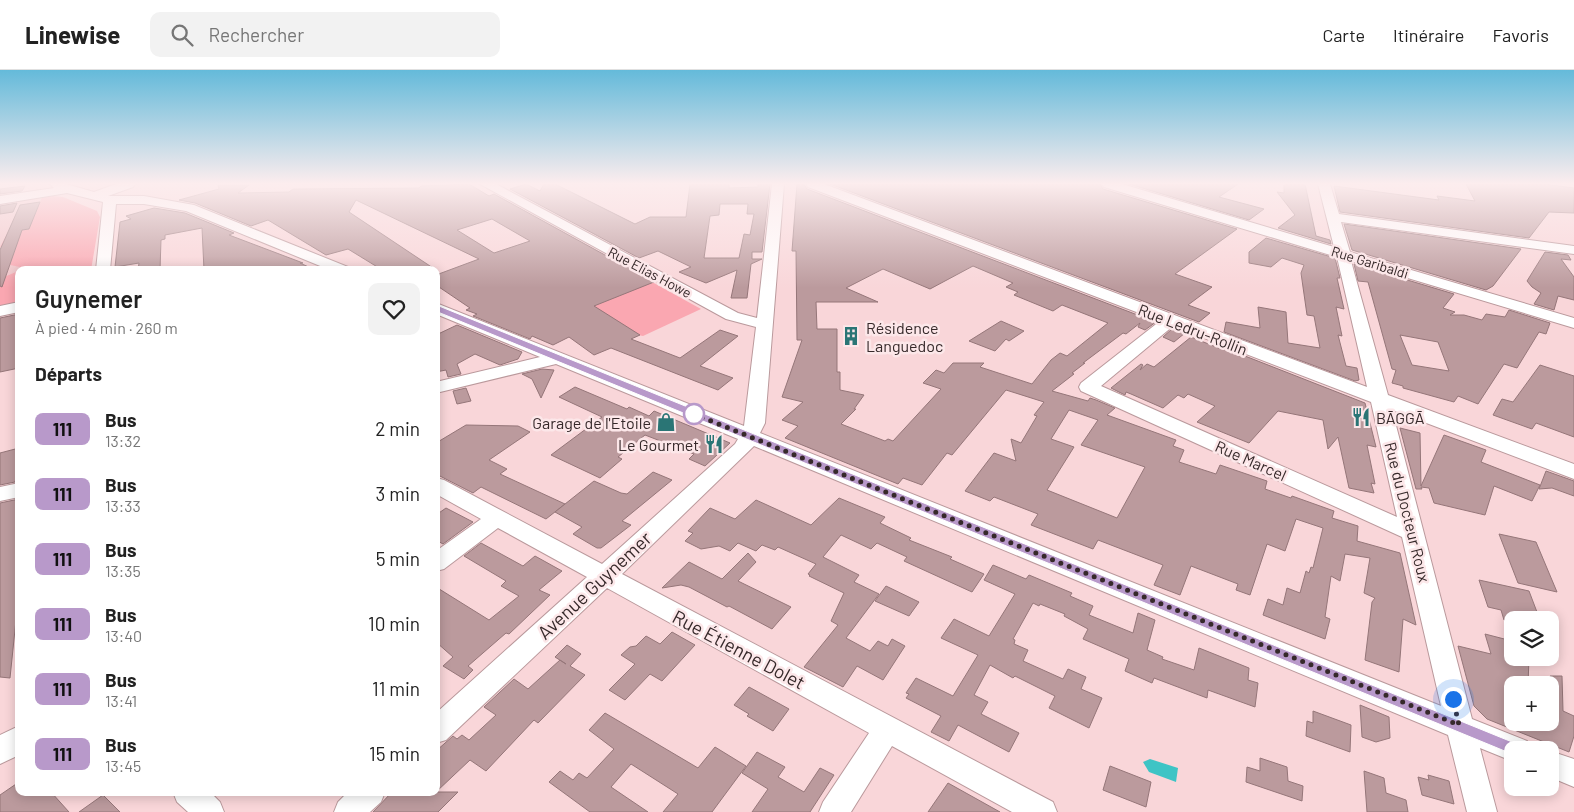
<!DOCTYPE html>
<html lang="fr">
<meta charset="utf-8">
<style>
body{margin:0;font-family:Barlow,sans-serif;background:#f2f2f2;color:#222;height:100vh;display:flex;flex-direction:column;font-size:19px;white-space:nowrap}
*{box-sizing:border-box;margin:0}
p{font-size:16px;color:#767676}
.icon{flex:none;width:28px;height:28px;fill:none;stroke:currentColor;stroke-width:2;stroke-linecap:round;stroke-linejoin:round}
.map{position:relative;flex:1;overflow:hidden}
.panel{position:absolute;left:15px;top:196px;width:425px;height:530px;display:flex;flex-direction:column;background:#fff;border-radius:10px;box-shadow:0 2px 12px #0003}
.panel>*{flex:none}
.badge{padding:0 10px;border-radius:8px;font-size:18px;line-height:32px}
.buttons{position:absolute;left:1504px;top:541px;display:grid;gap:10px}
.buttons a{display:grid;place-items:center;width:55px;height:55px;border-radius:10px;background:#fff;box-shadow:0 2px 12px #0003;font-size:25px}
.you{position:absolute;width:25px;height:25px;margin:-12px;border:4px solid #fff;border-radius:50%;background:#1a73e8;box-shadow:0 0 0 8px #1a73e833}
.map>.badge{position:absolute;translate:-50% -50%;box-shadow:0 0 0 2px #fff}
h2{padding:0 20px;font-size:19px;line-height:45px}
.round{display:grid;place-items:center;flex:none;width:52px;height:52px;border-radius:10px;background:#f2f2f2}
.summary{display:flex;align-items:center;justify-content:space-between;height:85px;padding:0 20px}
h1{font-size:24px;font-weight:600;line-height:38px}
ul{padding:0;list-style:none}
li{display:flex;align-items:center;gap:15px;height:65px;padding:0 20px}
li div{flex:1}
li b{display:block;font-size:19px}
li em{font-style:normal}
li .badge{min-width:55px;font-weight:700;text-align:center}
header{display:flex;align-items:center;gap:30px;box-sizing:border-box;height:70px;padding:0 25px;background:#fff;border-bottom:1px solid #e0e0e0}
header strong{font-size:24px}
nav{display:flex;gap:28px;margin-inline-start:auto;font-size:18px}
.search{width:350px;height:45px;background:#f2f2f2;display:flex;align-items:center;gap:12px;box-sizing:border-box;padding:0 18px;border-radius:10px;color:#767676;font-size:19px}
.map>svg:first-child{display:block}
.built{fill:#f2c7cb}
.green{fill:#faa7b1}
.water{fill:#3ec4c5}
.building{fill:#bb9a9d;stroke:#957679;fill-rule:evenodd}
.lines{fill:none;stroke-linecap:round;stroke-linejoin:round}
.minor-casing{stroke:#ba999c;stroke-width:2}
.minor{fill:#fff;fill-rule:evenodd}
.line{fill:#b899ca;stroke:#fff}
.walk{stroke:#36292a;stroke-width:5;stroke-dasharray:0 9}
.stop-dot{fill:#fff;stroke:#b899ca;stroke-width:2.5}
.labels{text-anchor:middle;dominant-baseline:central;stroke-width:5;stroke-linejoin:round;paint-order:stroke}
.far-street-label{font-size:14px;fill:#36292a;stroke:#fce7e9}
.poi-label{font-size:16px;fill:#36292a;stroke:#fce7e9;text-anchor:start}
.street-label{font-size:16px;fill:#36292a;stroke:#fce7e9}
.near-street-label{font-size:19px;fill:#36292a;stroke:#fce7e9}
</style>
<header>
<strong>Linewise</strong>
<div class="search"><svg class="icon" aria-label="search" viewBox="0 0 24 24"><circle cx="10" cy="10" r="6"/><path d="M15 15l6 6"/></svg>Rechercher</div>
<nav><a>Carte</a><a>Itinéraire</a><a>Favoris</a></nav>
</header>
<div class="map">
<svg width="1574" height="742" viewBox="0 0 1574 742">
<rect width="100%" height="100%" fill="#f9d6d9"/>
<path class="built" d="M42,127L29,159L8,162L0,177L17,174L20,197L18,201L4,207L0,217V133Z"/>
<g class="green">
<path d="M53,126L63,127L97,141L100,147L91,200H19V233L0,236V217L4,207L18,201L20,197L10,195L17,175L0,177L8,162L29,159L42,127Z"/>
<path d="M652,212L701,239L643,266L563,249Z"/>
</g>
<path class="water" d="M1150,689L1178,698L1176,712L1149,702L1143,692Z"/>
<g class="building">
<path d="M469,114L489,126L494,124L654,212L594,236L640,265L631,269L680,288L720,260L738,266L700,296L733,308L718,320L611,278L594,285L569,267L553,275L532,266L530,269L473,246L477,244L466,240L470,238L436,215V205L479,189L356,130L349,142L436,200H410L407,198L388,200L383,197L379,198L348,179L326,185L268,150L251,156L195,133L179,130L219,119L218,115H249L238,123L289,122L293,119L419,118L421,116ZM492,149L530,171L494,183L457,160Z"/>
<path d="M526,114L540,121L544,114H555L635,154L650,147H686L690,114H729V118L758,117V114H770L762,182H752V189H762L751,194L747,228H731L737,200L706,213L679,202L691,197L658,181L639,188L510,119ZM720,134H748L747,144H754L750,165L744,164L739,188H704L710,146L719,145Z"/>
<path d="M797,114H804L807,119L1156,252L1145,260L1138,257L1140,253L1126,264L1123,263L1083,293H1085L1072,303L1074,304L1052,321L1088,331L1090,328L1096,330L1115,338L1107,345L1176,370L1173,376L1184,380L1179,392L1216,404L1220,395L1267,411L1265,419L1291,428L1292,426L1334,441L1332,448L1358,456L1357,471L1400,483L1416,555L1403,549L1399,602L1365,590L1372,532L1375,528L1364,523L1370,488L1345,484L1340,511L1331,506L1325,547L1330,549L1325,569L1263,545L1268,529L1283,535L1287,518L1300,523L1306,501L1309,503L1311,497L1313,498L1323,458L1296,449L1285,481L1267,474L1250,525L1236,520L1238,514L1191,496L1180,525L1154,515L1163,495L1098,470L1093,479L1031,455L1038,444L994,427L990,431L965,421L994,383L1016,391L1011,369L1021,373L1037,346L1034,345L1044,332L1006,320L952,385L947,383L922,415L903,408L898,414L785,368L798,356L782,350L803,332L782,327L802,270H797L796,181H792ZM973,196L1013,213L1006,217L1018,222L1014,225L1053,241L1062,235L1108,253L1067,286L1060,283L1051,290L1032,314L980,297L984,293H953L944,303L936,300L923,313L941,319L893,371L888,369L885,371L841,354L856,339H854L864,325L840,320V302H837V259H817L816,232H878L846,218L883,199L930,219ZM1069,340L1098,350L1081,375L1145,397L1117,448L1047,420L1074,377L1051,369Z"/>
<path d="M830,114H1100L1103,119L1237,159L1175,204L1212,217L1188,235L1210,243L1199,252Z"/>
<path d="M1129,114H1238L1219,127L1264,139L1249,150Z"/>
<path d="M1284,114H1305L1316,166L1330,170L1331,174L1278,158L1295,145L1277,122L1284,123Z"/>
<path d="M1466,114H1544L1574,118V143L1549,142L1529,168L1340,142L1334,116L1439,130L1437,126L1475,131Z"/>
<path d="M25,116L22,121L0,124V119Z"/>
<path d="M40,132L29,159L22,160L2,217L0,216V180L20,135Z"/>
<path d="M17,133L13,142L0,144V136Z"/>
<path d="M154,138L185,143L234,163L229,165L303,193H300L315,200H204L202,158L165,165V169L161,170L160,200H138L139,193L115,197L120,152L131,149L126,146Z"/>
<path d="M1344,154L1521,179L1493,216L1486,220L1352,180Z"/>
<path d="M1266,168L1335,188L1340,208H1337L1344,239L1336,237L1342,266L1338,265L1346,296L1357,298L1359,310L1355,311L1224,262L1226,252L1260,258L1258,237L1286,242L1288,273L1320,278L1314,246L1307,245L1301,203L1304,195L1282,188L1271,197L1249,193V182Z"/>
<path d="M1545,182L1568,185L1571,190L1561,189L1574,207V230L1558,226L1554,240L1534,234L1541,223L1532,217L1527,211Z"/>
<path d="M1354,194L1454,224L1443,238L1455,242L1450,245H1464L1482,250L1486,244L1505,247L1509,240L1550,253L1546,264L1539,262L1517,298L1504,294L1478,334L1458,326L1454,332L1403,318V316L1392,313L1396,300L1392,299L1368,212L1358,211ZM1400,265L1438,272L1449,301L1412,295Z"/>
<path d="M19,244V298L0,302V248Z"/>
<path d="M1001,251L1024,261L1009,271L1006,269L995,281L969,271Z"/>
<path d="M457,255L522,282L518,289L500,295L475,284L457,294L461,304L448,307L446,300L436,302V265Z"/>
<path d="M1173,258L1185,263L1174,272L1163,267Z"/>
<path d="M1191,267L1221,279L1222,277L1365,333L1376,377L1367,375L1375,414L1371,413L1374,423L1349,418L1338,367L1328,379L1323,350L1278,341L1249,373L1197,352L1215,336L1188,324L1184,328L1178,325L1163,338L1131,324L1126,322L1125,325L1111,318L1141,294L1143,295L1140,300L1147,294L1154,297Z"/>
<path d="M1540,295L1574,306V367L1536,353L1532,359L1493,345L1502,329L1513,332Z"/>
<path d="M542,299L554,300L541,328L532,309L522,304Z"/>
<path d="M575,317L627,339L629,337L649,346L654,341L730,373L705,396L689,389L694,384L645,365L618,387L622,389L600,408L551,385L602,347L559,327Z"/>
<path d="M466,318L471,331L457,334L453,321Z"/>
<path d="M466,355L518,356L530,362L489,390L507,399L500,404L565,434L546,449L481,417L473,423L436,404V373Z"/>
<path d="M1400,358L1420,363L1421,416L1444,365L1486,380L1481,392L1540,415L1532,431L1494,416L1485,445L1434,433L1429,418L1421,417L1422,419H1416Z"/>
<path d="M19,378V398L15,412L0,415V383Z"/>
<path d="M1546,401L1574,411V426L1552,418L1539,419Z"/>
<path d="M653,402L672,410L622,451L631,455L601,478H597L573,464L582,457L555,442L594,411L621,423L627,424Z"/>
<path d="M839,428L885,447L880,453L911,468L909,470L952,487L950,489L984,504L972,522L904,491L907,487L877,473L871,479L841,465L823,487L859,505L854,512L879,524L846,568L870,581L878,571L888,576L892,569L905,576L883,610L857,596L843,617L804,597L838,555L831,551L844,523L809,506L810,505L808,504L816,494L778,477L775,480L762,475L756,481L738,473L730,481L719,476L701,479L685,471L693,463L688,461L710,438L735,449L756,430L811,455Z"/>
<path d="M19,429V549L16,550L10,608L0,607V433Z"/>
<path d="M446,438L473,452L443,474L436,470V445Z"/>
<path d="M1499,464L1536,472L1557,522L1518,513Z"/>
<path d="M481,473L523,496L535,486L562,501L539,520L550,525L509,564L506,563L468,596L473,600L464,609L443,596L453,587L436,572V517L489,550L519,526L501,516L506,511L464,486Z"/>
<path d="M748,483L756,492L738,511L791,537L772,559L729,536L727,537L689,517L681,515L662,518L689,492L722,509Z"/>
<path d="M993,495L1026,509L1029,505L1072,523L1070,526L1093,536L1089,545L1133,563L1138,543L1155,550L1147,580L1163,587L1162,589L1194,600L1199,578L1249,598L1248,610L1258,613L1255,637L1208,620L1207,628L1154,608L1152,613L1125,601L1129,589L1083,569L1088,559L1064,546L1065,544L1040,534L1039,536L1033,533L1013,569L1015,570L1014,574L1028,580L1023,591L1063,609L1068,599L1086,607L1081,619L1102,628L1089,658L1049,638L1055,626L1015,606L1013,608L990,595L974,625L988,632L981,644L1019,663L1009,682L958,655L949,671L931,662L941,646L906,628L909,624L906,623L916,608L953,626L978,585L941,568L954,549L989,566L1015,524L984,510Z"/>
<path d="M1479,510L1529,521L1540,550H1504L1501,540L1488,537Z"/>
<path d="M886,516L919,532L909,546L875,531Z"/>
<path d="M672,562L695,575L662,611L650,604L625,630L609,620L635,594L621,585L630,577L636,576L646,566L660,574Z"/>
<path d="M1485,564L1512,571V588H1529L1528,615H1512V652H1538L1550,657V606H1562L1563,641L1574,646V666L1569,682L1487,649L1474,636L1458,576L1491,584Z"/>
<path d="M567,575L581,584L570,596L585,605L538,653L534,650L486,701L470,690L436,722H458L438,742H373L392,722H436V681L453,666L457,669L462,665L469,670L496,645L484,637L514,609L528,619L560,590L566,594L555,587Z"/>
<path d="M749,617L789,639L773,661L747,646L749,644L734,635Z"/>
<path d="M1360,635L1389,647L1390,668L1376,672L1362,667Z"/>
<path d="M1313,641L1351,655L1350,682L1306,666L1307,651L1313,653Z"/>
<path d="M605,643L698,698L715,677L746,696L712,742H663L678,724L631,694L611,717L648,742H590L549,712L560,701L573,710L579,703L587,708L614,679L589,660Z"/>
<path d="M757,682L785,697L778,707L804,722L820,698L834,705L810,742H752L768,719L742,703Z"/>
<path d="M1260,688L1287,697L1288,711L1303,716L1302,731L1246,712L1247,697L1260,701Z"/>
<path d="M1110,696L1151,712L1146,737L1103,720Z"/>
<path d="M1364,701L1384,708L1386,723L1406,730L1408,742H1367Z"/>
<path d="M1428,705L1449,711L1454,734L1422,725L1418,707L1429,710Z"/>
<path d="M19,712V722H51L69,742H0V725Z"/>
<path d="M948,713L1000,742H928Z"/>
<path d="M103,725L120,742H79Z"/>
</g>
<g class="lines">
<g class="minor-casing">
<g id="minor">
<path d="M50,114H66L94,122L116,114H135L133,117L108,126H144L194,135L348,197L350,200H330L186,141L144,134H116L110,200H96L103,132L67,123L0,134V126L54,118Z"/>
<path d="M480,114H496L738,243L757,248L772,114H784L765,353L760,363L1441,636L1402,467L1081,321L1079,317L1081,313L1160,251L808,117L806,114H824L1367,317L1337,187L1104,117L1102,114H1122L1334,177L1318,114H1330L1339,144L1574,176V184L1341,152L1350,182L1574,248V258L1351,191L1388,325L1574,394V409L1392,340L1472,649L1527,671L1532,680H1512V691L1480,678L1497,742H1467L1448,665L754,376L622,504L1053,732L1057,742H1012L892,676L851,742H819L823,732L869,663L607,518L446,670L436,673V643L587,507L498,458L444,499L436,501V481L481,449L436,424V408L444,410L602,494L735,374L738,369L556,294L436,323V312L540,287L436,244V233L744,356L756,257L726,249ZM1173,256L1371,332L1397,447L1101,316Z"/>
<path d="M19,232V242L0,246V236Z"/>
<path d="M19,413V427L0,431V417Z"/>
<path d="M19,656V685L0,694V665Z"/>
<path d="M1550,681L1574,689V717L1550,707Z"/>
<path d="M173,722H210L220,732L224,742H188L177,732Z"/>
<path d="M348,722H385L381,732L370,742H334L338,732Z"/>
</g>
</g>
<use href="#minor" class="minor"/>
</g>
<linearGradient id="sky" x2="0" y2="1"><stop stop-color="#64bada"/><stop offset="0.52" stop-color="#fcedee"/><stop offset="1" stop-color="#fcedee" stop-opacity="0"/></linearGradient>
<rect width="1574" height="218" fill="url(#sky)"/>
<path class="line" d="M433,236H439L1522,676L1524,680L1522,684L1517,686L1512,684L433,240Z"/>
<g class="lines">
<path class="walk" d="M694,344L1459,655L1453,629"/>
</g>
<defs>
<g id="building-bare" transform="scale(1.5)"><path d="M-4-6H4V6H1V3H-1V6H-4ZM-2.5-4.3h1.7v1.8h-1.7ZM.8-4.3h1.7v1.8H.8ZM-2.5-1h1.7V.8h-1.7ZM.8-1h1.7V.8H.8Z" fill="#2a7575" stroke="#fce7e9" stroke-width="2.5" paint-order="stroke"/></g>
<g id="restaurant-bare" transform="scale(1.5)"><path d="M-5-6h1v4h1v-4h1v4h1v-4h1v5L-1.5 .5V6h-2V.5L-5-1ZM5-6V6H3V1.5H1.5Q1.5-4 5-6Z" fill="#2a7575" stroke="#fce7e9" stroke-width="2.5" paint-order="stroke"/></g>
<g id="shop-bare" transform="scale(1.5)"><path d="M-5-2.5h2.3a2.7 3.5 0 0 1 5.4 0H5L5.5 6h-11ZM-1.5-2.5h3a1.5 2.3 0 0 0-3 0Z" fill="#2a7575" stroke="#fce7e9" stroke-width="2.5" paint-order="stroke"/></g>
</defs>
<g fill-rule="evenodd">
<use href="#building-bare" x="851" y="266"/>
<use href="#restaurant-bare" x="1361" y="347"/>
<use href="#shop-bare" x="666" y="352"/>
<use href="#restaurant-bare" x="714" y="374"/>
</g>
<circle class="stop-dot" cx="694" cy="344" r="10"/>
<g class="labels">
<g class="far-street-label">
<text transform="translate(1370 192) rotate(17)">Rue Garibaldi</text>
<text transform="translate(650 202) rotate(28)">Rue Elias Howe</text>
</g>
<g class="poi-label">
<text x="866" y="257">Résidence<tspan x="866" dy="18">Languedoc</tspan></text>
<text x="1376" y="347">BĀGGĀ</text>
<text x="651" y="352" text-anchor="end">Garage de l'Etoile</text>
<text x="699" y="374" text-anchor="end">Le Gourmet</text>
</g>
<g class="street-label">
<text transform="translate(1193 259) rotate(21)">Rue Ledru-Rollin</text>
<text transform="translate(1251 390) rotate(24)">Rue Marcel</text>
<text transform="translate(1408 442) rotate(76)">Rue du Docteur Roux</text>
</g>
<g class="near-street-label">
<text transform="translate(594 515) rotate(-43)">Avenue Guynemer</text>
<text transform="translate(739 579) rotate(28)">Rue Étienne Dolet</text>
</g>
</g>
</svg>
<div class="buttons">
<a><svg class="icon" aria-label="layers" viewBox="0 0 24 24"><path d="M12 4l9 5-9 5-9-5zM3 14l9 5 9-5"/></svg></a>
<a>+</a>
<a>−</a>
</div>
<div class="you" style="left:1453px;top:629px"></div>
<section class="panel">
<div class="summary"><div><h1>Guynemer</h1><p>À pied · 4 min · 260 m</p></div><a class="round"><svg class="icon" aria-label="heart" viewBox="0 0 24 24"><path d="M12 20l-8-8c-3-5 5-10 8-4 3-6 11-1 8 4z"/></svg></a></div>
<h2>Départs</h2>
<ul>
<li><span class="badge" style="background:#b899ca;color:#111">111</span><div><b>Bus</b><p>13:32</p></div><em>2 min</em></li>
<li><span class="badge" style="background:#b899ca;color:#111">111</span><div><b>Bus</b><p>13:33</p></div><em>3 min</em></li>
<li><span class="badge" style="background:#b899ca;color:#111">111</span><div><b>Bus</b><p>13:35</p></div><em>5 min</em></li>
<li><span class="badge" style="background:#b899ca;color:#111">111</span><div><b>Bus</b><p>13:40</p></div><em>10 min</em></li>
<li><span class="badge" style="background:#b899ca;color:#111">111</span><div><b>Bus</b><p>13:41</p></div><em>11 min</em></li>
<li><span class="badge" style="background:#b899ca;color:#111">111</span><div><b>Bus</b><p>13:45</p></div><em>15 min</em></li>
</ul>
</section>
</div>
